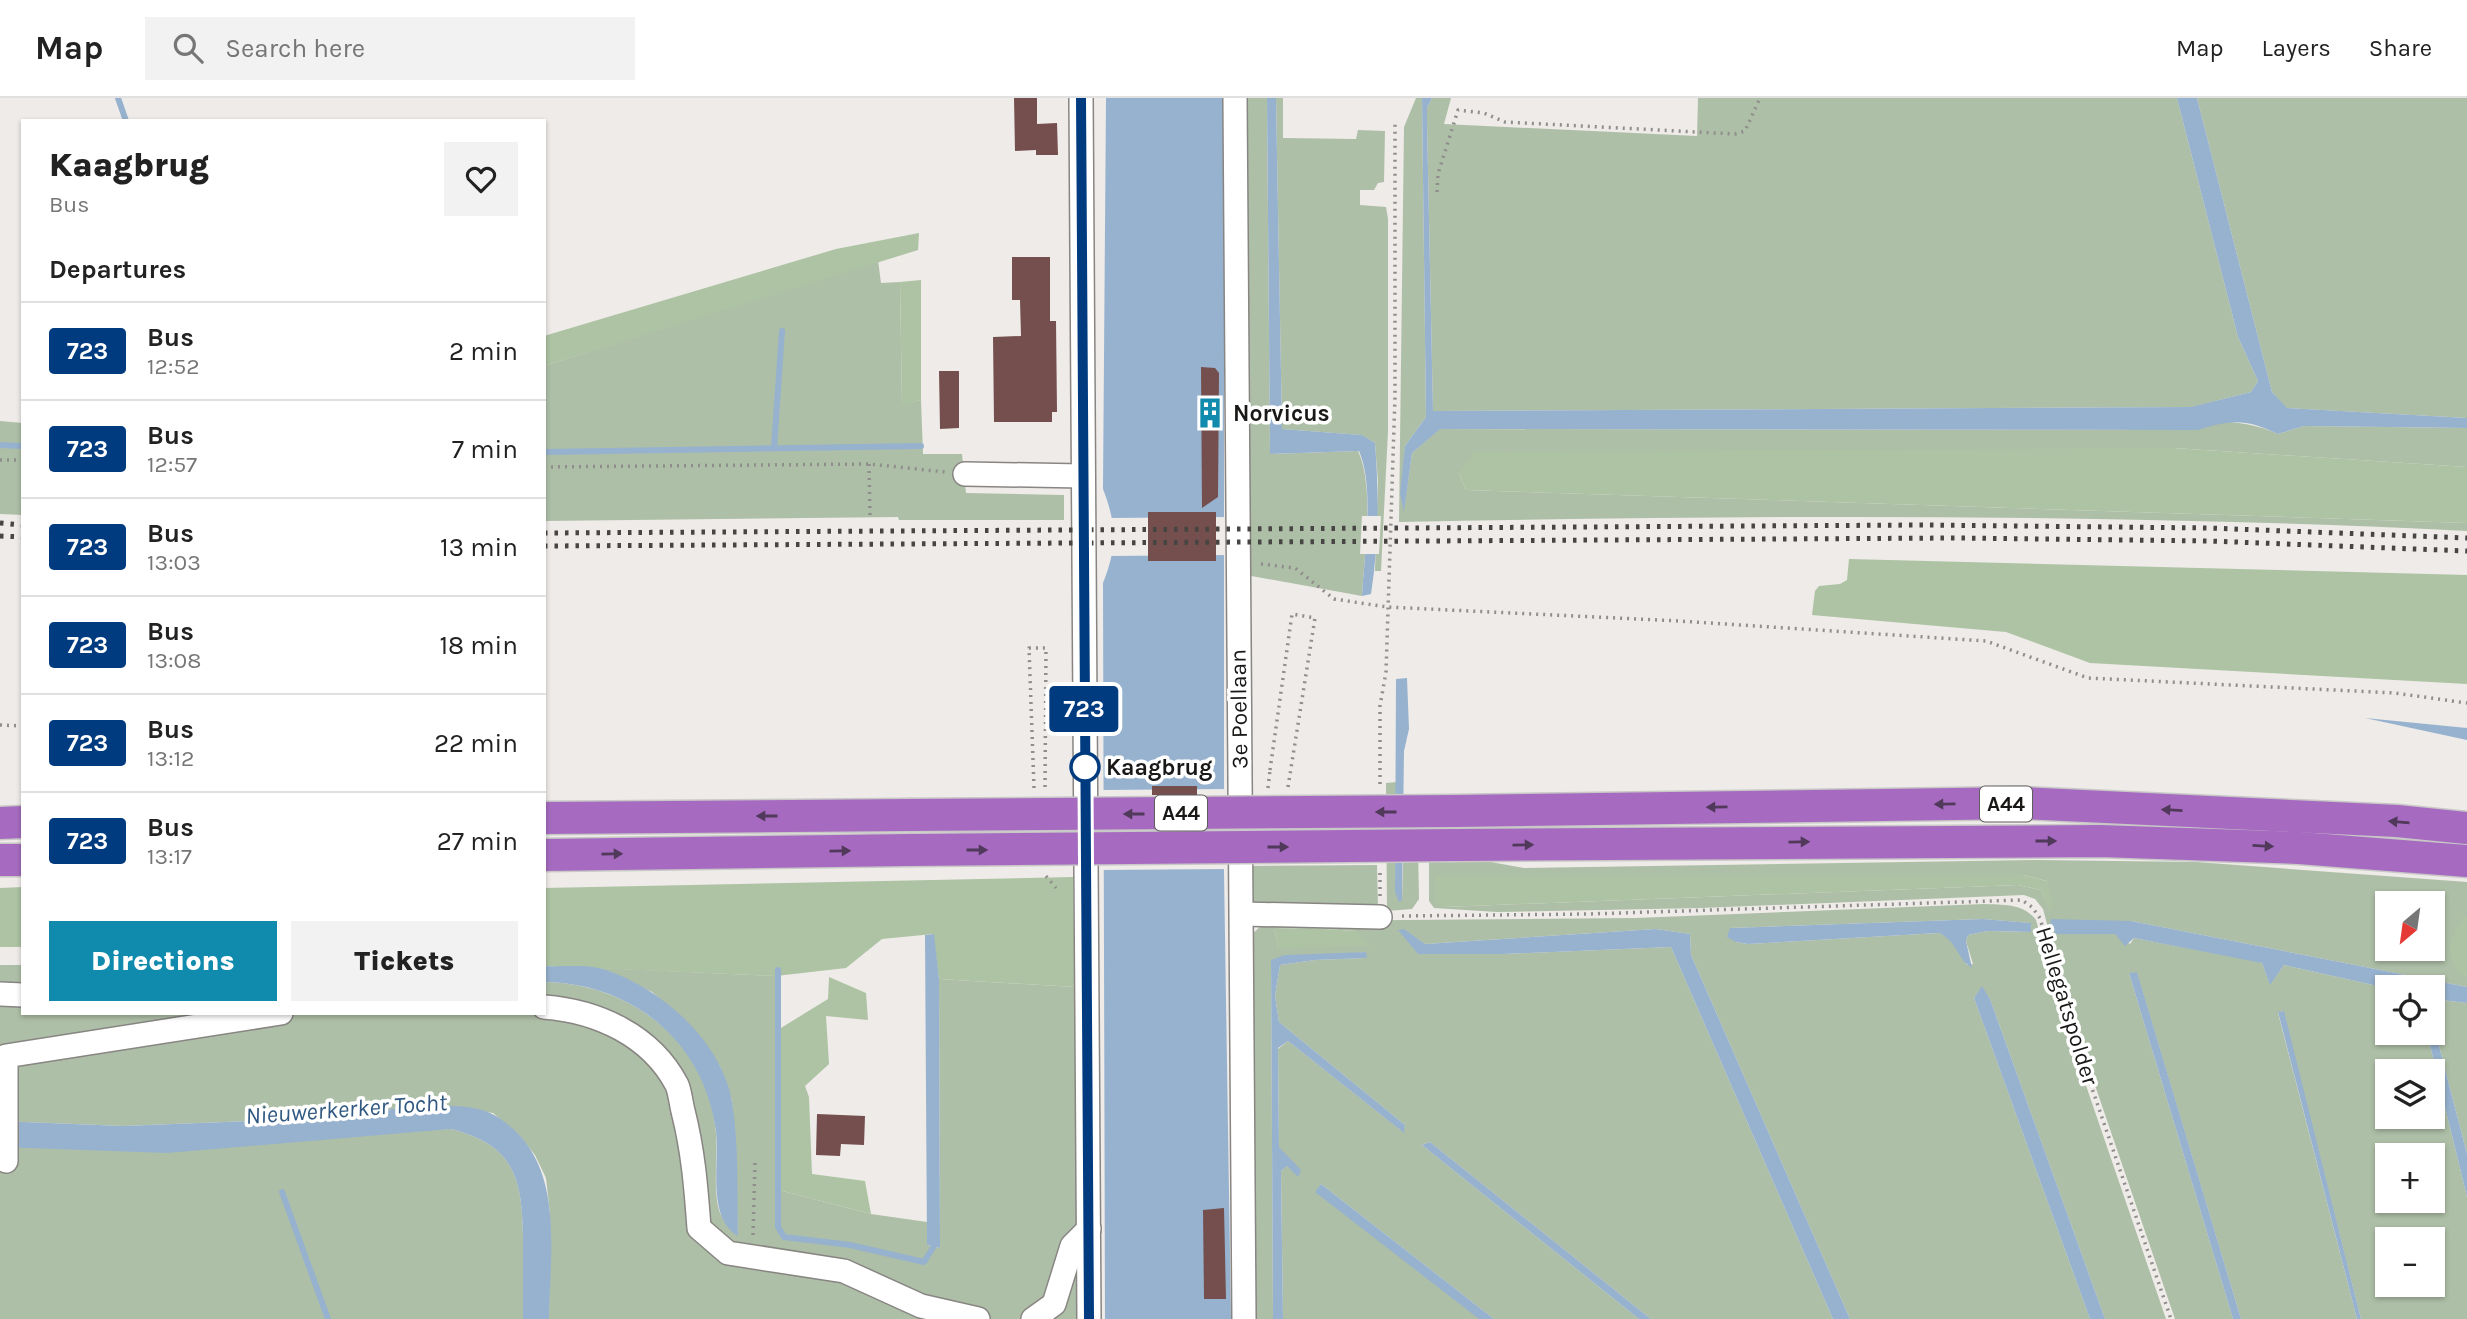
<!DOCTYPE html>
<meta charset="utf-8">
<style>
body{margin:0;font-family:Karla,sans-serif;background:#f2f2f2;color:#222;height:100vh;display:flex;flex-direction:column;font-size:26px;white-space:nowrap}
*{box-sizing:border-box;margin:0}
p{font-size:23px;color:#767676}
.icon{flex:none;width:38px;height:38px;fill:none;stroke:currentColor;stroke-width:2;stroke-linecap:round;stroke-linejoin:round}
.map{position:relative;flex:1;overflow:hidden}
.panel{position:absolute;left:21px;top:21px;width:525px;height:896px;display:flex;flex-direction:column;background:#fff;border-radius:0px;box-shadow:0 2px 5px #0004}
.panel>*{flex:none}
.badge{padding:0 14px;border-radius:5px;font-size:24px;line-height:46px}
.needle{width:46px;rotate:209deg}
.tools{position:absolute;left:2375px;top:793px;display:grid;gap:14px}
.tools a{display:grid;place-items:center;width:70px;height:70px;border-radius:0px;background:#fff;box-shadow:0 2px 5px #0004;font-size:35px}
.map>.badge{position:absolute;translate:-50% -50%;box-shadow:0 0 0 4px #fff}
h2{padding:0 28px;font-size:26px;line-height:63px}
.round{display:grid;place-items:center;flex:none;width:74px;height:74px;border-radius:0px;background:#f2f2f2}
.headline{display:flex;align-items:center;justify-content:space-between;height:119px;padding:0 28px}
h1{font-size:33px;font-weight:800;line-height:52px}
.cta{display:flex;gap:14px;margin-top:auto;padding:14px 28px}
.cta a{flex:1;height:80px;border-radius:0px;background:#108aad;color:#fff;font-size:28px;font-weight:800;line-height:80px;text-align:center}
.cta a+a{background:#f2f2f2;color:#222}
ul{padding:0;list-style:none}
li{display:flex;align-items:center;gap:21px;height:98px;padding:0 28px;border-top:2px solid #e0e0e0}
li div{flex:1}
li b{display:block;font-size:26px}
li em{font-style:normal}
li .badge{min-width:77px;font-weight:700;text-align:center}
header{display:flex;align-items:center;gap:42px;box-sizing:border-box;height:98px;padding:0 35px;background:#fff;border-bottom:2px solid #e0e0e0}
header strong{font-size:33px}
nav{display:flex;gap:38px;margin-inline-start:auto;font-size:24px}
.search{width:490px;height:63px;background:#f2f2f2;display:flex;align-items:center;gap:18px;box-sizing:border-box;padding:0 24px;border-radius:0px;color:#767676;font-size:26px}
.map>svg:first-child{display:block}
.green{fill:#aebfa7;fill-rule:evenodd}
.forest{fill:#adc3a3}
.water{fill:#97b2ce}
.pier{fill:#eeebe8}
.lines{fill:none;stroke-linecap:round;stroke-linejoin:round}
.stream{stroke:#97b2ce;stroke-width:6}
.building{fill:#744f4e}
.minor-casing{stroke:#888583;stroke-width:26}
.highway-casing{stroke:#c8c8c7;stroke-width:35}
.path{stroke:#908e8c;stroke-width:3.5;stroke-dasharray:2 5;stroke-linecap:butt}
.minor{stroke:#fff;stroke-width:23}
.highway{stroke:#a66bc0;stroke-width:32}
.rail{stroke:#464543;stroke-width:5;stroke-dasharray:3.5 7;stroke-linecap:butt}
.highway-bridge-casing{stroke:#c8c8c7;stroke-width:35;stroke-linecap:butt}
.path-bridge{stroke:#908e8c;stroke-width:3.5;stroke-dasharray:2 5;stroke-linecap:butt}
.highway-bridge{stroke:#a66bc0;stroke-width:32}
.oneway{fill:#51395b}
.line-casing{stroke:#fff;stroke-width:16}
.line{stroke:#003b80;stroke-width:10}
.stop-dot{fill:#fff;stroke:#003b80;stroke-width:3.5}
.labels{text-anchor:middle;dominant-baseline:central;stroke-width:7;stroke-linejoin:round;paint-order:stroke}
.shield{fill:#fff;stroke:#5e5d5d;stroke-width:2}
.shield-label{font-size:21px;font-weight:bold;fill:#191817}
.poi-label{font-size:23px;font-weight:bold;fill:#191817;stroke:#fff;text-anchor:start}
.street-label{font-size:23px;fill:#191817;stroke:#fff}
.stop-label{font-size:23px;font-weight:bold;fill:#191817;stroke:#fff;text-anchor:start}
.water-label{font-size:24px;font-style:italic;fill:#315982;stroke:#fff}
</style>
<header>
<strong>Map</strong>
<div class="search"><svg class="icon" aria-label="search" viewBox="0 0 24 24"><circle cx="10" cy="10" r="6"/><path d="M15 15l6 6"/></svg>Search here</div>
<nav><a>Map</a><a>Layers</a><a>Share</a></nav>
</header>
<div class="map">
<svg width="2467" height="1221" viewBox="0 0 2467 1221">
<rect width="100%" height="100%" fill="#eeebe8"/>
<g class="green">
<path d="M1242,0H1267L1270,356L1358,353C1375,389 1364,458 1362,498L1246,477Z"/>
<path d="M1276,0H1283V40L1356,41L1358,32L1385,33L1384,84L1378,85L1374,92H1360V107L1386,109L1388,121V333L1381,473H1375L1378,384L1375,345L1361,337L1282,331Z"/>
<path d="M1416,0H1422L1426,319L1405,348L1404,411L1412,355L1439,331L2120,332C2172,328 2229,313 2278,336L2304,328L2467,330V369L2174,350L1459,376L1466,392L2467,425V433C2111,415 1755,417 1399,424L1404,29Z"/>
<path d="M1432,0H1451L1444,26L1697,38L1698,0H2177L2238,239L2258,283L2251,294L2192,309L1433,313L1427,24V10Z"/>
<path d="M2197,0H2467V320L2286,310L2272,294Z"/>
<path d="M878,162L881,185L900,184L902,306L921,302L923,356H962L966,395L1064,397V422H899L898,419L544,423V268Z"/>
<path d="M0,323L23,325V417L0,416Z"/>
<path d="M1397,684L1395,794L1402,802L1405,699L1417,700L1419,801L1412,811L1387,813L1386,685Z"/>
<path d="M1463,759L1524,770L2039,762L2196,764L2467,784V819L2463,820L2459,876L2467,878V889L2131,823L2057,836H2115L2130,846L2134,840L2251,862L2262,865L2270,886L2284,867L2387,890V934H2432L2433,901L2467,905V1056L2437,940L2429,943L2467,1099V1221H2361L2283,913L2278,915L2357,1221H2241L2137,875H2129L2233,1221H2175L2074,926L2043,811L2035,801L2024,797L1701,810L1497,814L1434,810L1429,803V760ZM1435,777H2023L2047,783L2050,813L2041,792L2018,787L1444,809ZM2387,805H2432V850H2387ZM2387,973H2432V1018H2387ZM2387,1057H2432V1102H2387ZM2387,1141H2432V1186H2387Z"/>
<path d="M1377,767L1378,809L1249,805V768Z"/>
<path d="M1984,806C2004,807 2023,805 2036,822L2068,935L2166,1221H2105L1990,901L1982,889L1974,900L2090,1221H1850L1691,857L1690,836L1656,831L1425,846L1404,832L1418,856H1504L1671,849L1833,1221H1651L1430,1044L1422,1047L1639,1221H1494L1321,1086L1316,1094L1480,1221H1283L1281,1073L1287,1068L1279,1049L1278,951L1288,943L1403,1034L1405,1027L1279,924L1275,898L1280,867L1315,862L1366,860V854L1271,863L1273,1221H1249L1250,838L1263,826L1284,823L1636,820ZM1983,821L2030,825L2031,834L1988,833L1968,837L1966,843L1973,866L1967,867L1953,842L1939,835L1748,846L1736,844L1730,830ZM1309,830L1356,833L1362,848L1344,846L1278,849L1274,831Z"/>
<path d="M0,867H23V915H544V884C632,885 709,946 716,1036C718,1056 712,1100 721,1117C724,1124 732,1131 738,1137L732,1003L720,968L673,912L652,894L600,870L776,878L775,1091L871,1116L927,1124V1147L940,1150L939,881L1075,889L1079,1190L1076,1221H549L550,1115L546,1080L535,1057L520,1038L493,1015L436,1007L272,1022L123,1028L0,1023Z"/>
<path d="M451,1031C514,1047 522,1079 523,1140C523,1167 523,1194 523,1221H0V1049Z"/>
</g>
<g class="forest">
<path d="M919,135L918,152L544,268V238L836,151Z"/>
<path d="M921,182V302L902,307L900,184Z"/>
<path d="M2174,350L2467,369V425L1466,392L1459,376L1474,354Z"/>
<path d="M1849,461L2467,477V586L2090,565L2006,534L1812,517L1815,493L1819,488L1840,486L1847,482Z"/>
<path d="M1435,777H2023L2047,783L2053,805L2050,814L2041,792L2018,787L1444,809L1435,806Z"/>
<path d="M1073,779L1075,889L939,881L933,836L882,841L846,870L776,878L544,868V790Z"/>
<path d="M23,789V849H0V790Z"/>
<path d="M2463,819H2467V878L2459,877C2444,852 2449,843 2463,819Z"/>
<path d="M1309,830L1356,833L1371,848L1278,850L1274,831Z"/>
<path d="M829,879L866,895L868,922L826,918L829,966L805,988L809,999L812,1076L865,1083L871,1116L775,1091L776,933L828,901Z"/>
</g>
<g class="water">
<path d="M1106,0H1224V774L1231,1221H1105L1103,485C1117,450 1117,427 1103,391Z"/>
<path d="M1267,0H1276L1282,331L1362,337L1375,345C1379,395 1379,446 1371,496L1362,498C1364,458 1375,389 1359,353L1270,356Z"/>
<path d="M1422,0H1432L1427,10V24L1433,313L2191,309L2251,294L2258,283L2238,239L2177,0H2197L2272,294L2287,310L2467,320V330L2304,328L2278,336C2246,321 2232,321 2198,332L1440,331L1412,355L1404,414L1400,396L1405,348L1426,319Z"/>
<path d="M1407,580L1409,631L1404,653L1402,802L1399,804L1395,794L1396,581Z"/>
<path d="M2365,620L2467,630V642Z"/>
<path d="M1983,821L2031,825V834L1988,833L1968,837L1966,843L1972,870C1957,861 1958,844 1939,835L1748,846L1736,844L1727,839L1730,830Z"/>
<path d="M2051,821L2131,823L2467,889V905L2433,901L2432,889L2387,890L2284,867L2270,887L2262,865L2134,840L2125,848L2115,836H2057L2050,830Z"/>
<path d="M1404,831L1425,846L1656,831L1690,836L1691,857L1850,1221H1833L1671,849L1504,856H1418L1398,832Z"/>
<path d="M934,836L939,881L940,1150L927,1147L925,837Z"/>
<path d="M1366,854L1367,860L1315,862L1280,867L1275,898L1279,924L1405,1027L1404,1035L1288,943L1278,950L1279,1049L1301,1072L1298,1079L1287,1068L1281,1073L1283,1221H1273L1271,862L1285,857Z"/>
<path d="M544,868C562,869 586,866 603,871C660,889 722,943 732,1004C739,1047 737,1094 738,1138C706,1119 720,1065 716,1034C705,944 632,885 544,884Z"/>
<path d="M2137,874L2241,1221H2233L2129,875Z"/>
<path d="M1982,888L1990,901L2105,1221H2090L1974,900Z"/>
<path d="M2284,913L2361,1221H2357L2278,914Z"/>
<path d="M2437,940L2467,1056V1099L2429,943Z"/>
<path d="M436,1007C454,1008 479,1008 494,1017C567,1059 550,1150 549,1221H523C523,1194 523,1167 523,1140C522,1079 514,1047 451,1031L167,1055L0,1049V1023L123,1028L272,1022Z"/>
<path d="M1430,1044L1651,1221H1639L1422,1047Z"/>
<path d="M1321,1086L1494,1221H1479L1315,1094Z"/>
</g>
<g class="pier">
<path d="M1362,418H1381L1379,456H1360Z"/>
<path d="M1228,419V457L1110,458L1109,420Z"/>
<path d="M1228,691V771L1101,772V692Z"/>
</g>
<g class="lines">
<g class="stream">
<path d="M118,0L126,23"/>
<path d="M0,347L23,348"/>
<path d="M774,350L782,233"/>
<path d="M544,354L921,348"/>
<path d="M778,872V1129L784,1139L850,1147L924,1164L934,1148V1141"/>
<path d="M282,1094L328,1221"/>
</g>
</g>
<g class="building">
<path d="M1014,0H1037V26L1057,25L1058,57H1036V52L1015,53Z"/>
<path d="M1012,159H1050V223H1056L1057,314H1052V324H994L993,239L1021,238L1020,202H1012Z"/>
<path d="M1201,269L1215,270L1219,275L1218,399L1202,410Z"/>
<path d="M939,273H959V330L940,331Z"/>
<rect x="1148" y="414" width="68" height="49"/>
<rect x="1152" y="688" width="45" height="9"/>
<path d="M817,1016L865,1018L864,1047L841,1046L840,1058L816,1057Z"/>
<path d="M1224,1110L1226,1201H1204L1203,1112Z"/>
</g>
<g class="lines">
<g class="minor-casing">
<g id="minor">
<path d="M1081,0L1089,1221"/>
<path d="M1235,0L1244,1221"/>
<path d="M965,376L1083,378"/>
<path d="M1242,816L1380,819"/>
<path d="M0,896L23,897"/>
<path d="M544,909C597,913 651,937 677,987C680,994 681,1005 683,1013C693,1052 696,1089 699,1130L728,1155L844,1173L921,1208L978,1221"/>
<path d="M6,1063V958L281,915"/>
<path d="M1033,1221L1054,1206L1072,1148L1089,1131"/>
</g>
</g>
<g class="highway-casing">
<g id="highway">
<path d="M1454,713L2023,705L2397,723L2467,730"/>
<path d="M544,720L909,717"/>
<path d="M0,725L23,724"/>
<path d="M1455,747L2100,743L2299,750L2467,763"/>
<path d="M544,757L909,752"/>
<path d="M0,762H23"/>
</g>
</g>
<g class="path">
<path d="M1437,94L1438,76L1458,12L1484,15L1505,24L1735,36L1745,33L1760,0"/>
<path d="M0,362H23"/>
<path d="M869,366L870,418"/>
<path d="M544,369L869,366L946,374"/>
<path d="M1261,466L1295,470L1334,501L1387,509L1679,523L1986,543L2088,580L2395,595L2467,605"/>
<path d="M0,627L23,628"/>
<path d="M1380,686V608L1386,574L1395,298V24"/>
<path d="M1034,690L1029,550H1046L1045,690"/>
<path d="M1268,690L1270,672"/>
<path d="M1046,778L1056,790"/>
<path d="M1380,798V775"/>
<path d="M1402,818L1588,816L2022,802L2032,809L2040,820L2070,926L2171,1221"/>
<path d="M753,1137L755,1065"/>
</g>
<use href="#minor" class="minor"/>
<use href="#highway" class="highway"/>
<g class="rail">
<path d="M0,425L23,427"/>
<path d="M544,435L1922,427L2208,430L2467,440"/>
<path d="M0,438L23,439"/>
<path d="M544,448L1955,440L2209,443L2467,453"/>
</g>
<g class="highway-bridge-casing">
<g id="highway-bridge">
<path d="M909,717L1454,713"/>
<path d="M909,752L1455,747"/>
</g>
</g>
<path class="path-bridge" d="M1270,672L1292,516L1315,520L1288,689"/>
<use href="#highway-bridge" class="highway-bridge"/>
</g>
<defs><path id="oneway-solid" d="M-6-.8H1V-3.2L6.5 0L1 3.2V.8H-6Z" transform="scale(1.75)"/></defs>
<g class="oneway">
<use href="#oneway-solid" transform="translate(1945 706) rotate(179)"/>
<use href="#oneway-solid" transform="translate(1717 709) rotate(179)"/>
<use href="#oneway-solid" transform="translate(2172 712) rotate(-177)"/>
<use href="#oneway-solid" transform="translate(1386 714) rotate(180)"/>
<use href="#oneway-solid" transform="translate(1134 716) rotate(180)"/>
<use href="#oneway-solid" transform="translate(767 718) rotate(180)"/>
<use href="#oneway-solid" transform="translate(2399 724) rotate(-175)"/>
<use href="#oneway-solid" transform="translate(2046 743)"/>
<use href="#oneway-solid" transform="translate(1799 744) rotate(-1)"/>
<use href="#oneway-solid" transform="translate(1523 747) rotate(-1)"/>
<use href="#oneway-solid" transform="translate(2263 748) rotate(3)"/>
<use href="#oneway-solid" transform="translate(1278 749)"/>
<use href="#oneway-solid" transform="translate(977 752)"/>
<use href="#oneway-solid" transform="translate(840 753) rotate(-1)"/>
<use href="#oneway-solid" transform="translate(612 756) rotate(-1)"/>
</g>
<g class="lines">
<g class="line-casing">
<path id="line" d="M1081,0L1089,1221"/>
</g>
<use href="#line" class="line"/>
</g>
<defs>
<g id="building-bare" transform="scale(2.415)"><path d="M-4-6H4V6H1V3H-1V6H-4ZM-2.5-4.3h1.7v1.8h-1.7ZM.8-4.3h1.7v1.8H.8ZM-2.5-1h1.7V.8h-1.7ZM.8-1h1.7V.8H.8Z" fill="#108aad" stroke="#fff" stroke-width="2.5" paint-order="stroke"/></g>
</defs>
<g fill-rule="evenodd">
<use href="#building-bare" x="1210" y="315"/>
</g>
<circle class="stop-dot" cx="1085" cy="669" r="14"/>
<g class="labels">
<g class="shield">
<rect x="1980" y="688.5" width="52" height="35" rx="5"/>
<rect x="1155" y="697.5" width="52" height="35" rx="5"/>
</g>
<g class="shield-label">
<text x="2006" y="706">A44</text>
<text x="1181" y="715">A44</text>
</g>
<g class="poi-label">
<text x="1233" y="315">Norvicus</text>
</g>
<g class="street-label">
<text transform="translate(1239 611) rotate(-91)">3e Poellaan</text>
<text transform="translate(2067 908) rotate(73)">Hellegatspolder</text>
</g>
<g class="stop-label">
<text x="1106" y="669">Kaagbrug</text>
</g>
<g class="water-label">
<text transform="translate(346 1011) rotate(-4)">Nieuwerkerker Tocht</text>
</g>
</g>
</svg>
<div class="tools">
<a><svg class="needle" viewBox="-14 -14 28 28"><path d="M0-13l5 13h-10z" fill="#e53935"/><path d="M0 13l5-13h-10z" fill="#767676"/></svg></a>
<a><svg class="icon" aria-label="locate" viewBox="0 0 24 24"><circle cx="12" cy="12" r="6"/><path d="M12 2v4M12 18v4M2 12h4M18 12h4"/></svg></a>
<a><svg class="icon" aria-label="layers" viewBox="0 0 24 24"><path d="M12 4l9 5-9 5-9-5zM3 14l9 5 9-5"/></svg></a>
<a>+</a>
<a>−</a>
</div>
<b class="badge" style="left:1084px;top:611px;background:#003b80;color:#fff">723</b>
<section class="panel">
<div class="headline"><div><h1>Kaagbrug</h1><p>Bus</p></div><a class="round"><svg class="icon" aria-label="heart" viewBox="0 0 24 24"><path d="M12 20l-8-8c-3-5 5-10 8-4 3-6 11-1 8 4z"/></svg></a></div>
<h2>Departures</h2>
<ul>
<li><span class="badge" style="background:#003b80;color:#fff">723</span><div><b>Bus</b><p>12:52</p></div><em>2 min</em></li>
<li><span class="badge" style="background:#003b80;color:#fff">723</span><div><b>Bus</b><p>12:57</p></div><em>7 min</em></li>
<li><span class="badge" style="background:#003b80;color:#fff">723</span><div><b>Bus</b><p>13:03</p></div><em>13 min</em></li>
<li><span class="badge" style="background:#003b80;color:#fff">723</span><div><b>Bus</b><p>13:08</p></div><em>18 min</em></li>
<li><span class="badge" style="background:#003b80;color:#fff">723</span><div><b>Bus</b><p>13:12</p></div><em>22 min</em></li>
<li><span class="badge" style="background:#003b80;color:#fff">723</span><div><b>Bus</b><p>13:17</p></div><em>27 min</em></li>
</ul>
<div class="cta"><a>Directions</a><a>Tickets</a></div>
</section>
</div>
